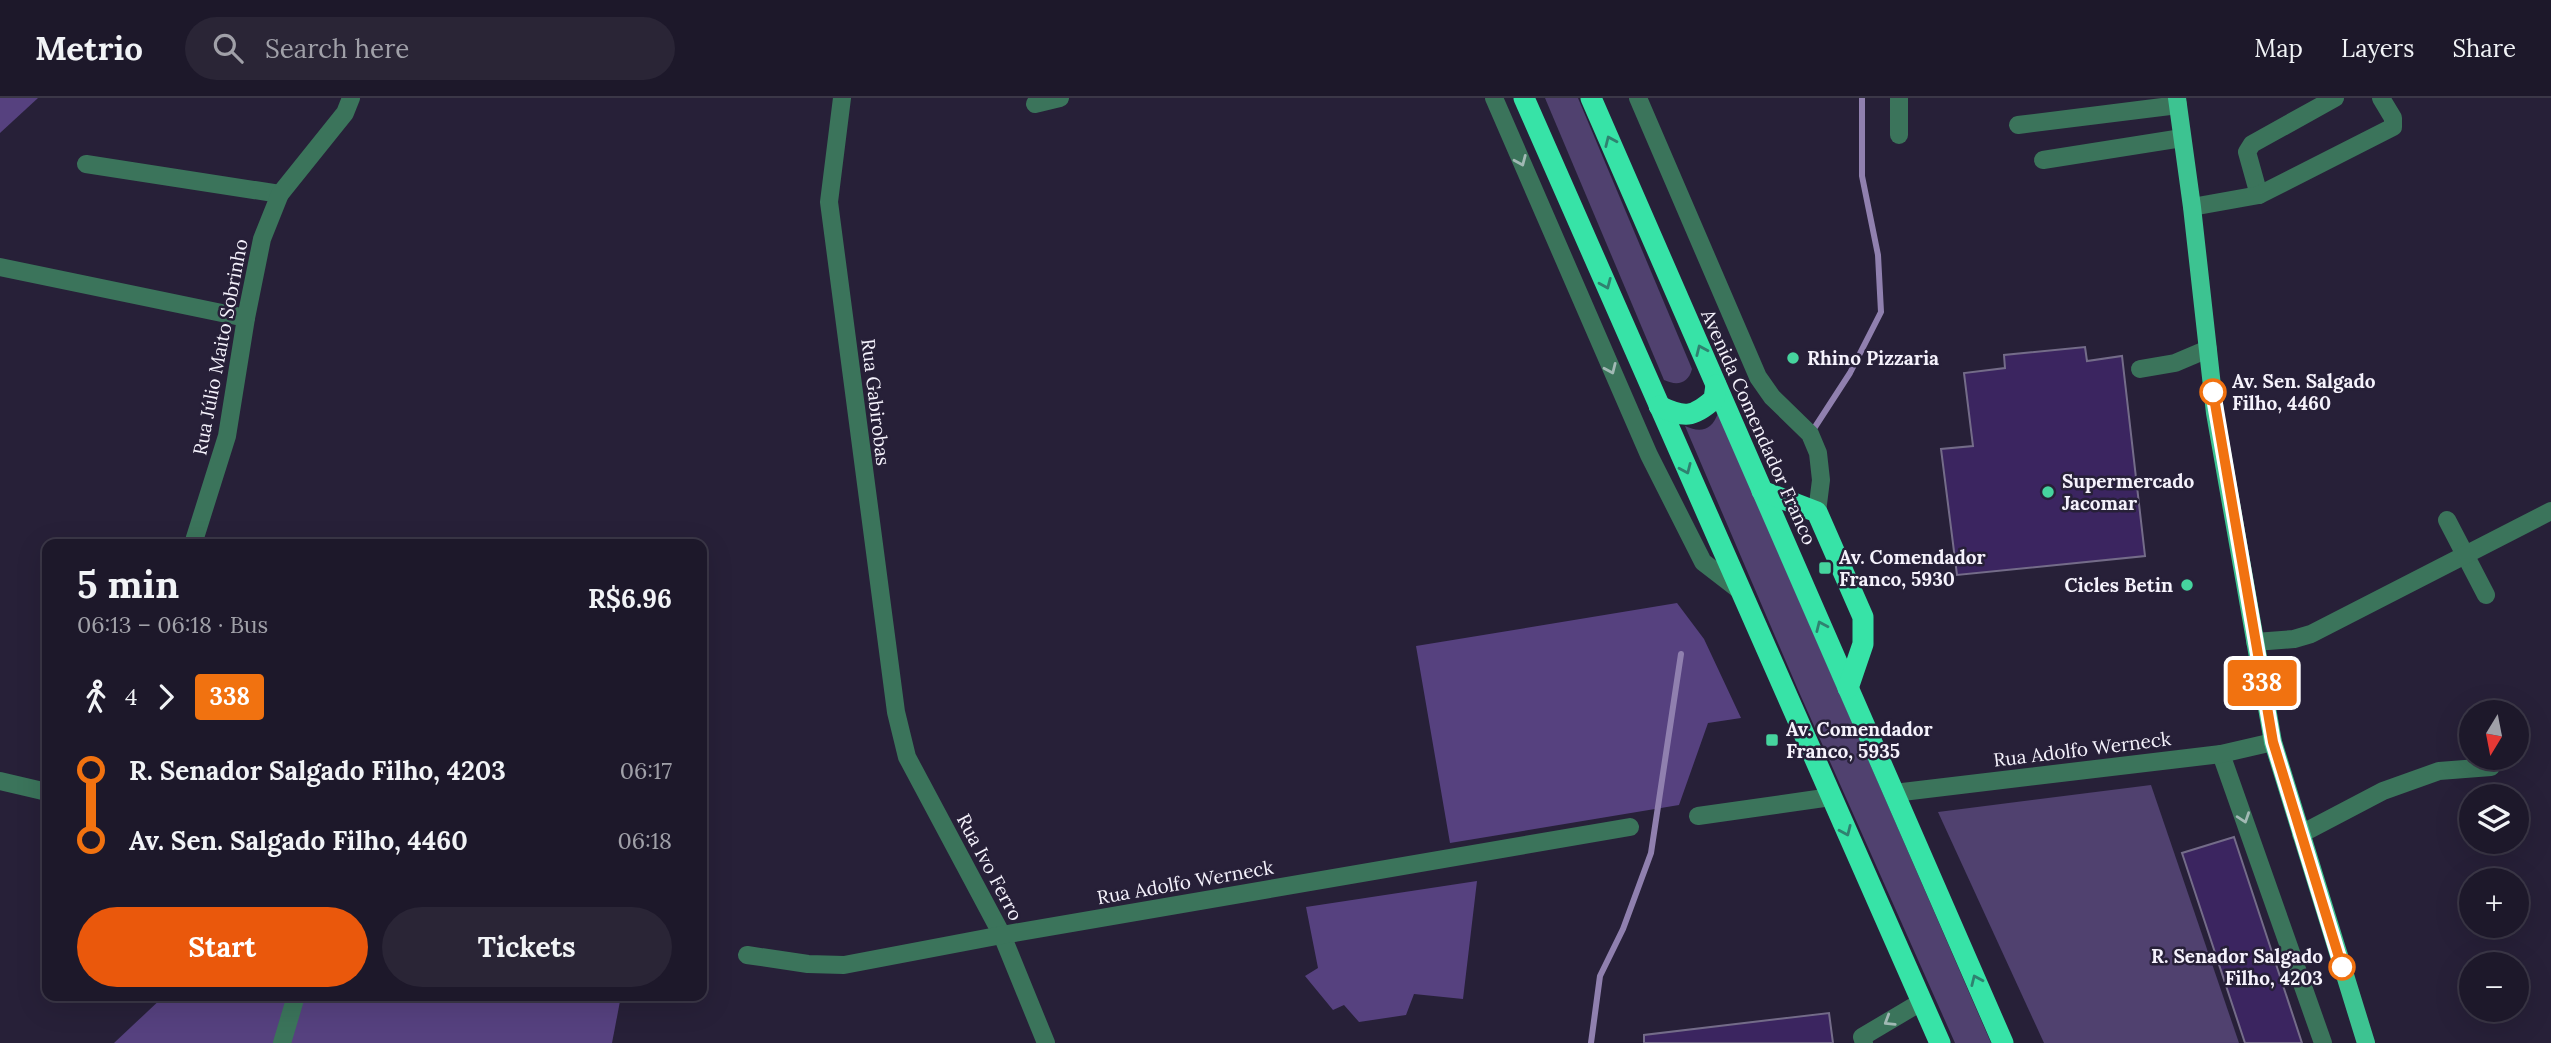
<!DOCTYPE html>
<meta charset="utf-8">
<style>
body{margin:0;font-family:Lora,serif;background:#2a2536;color:#f1f3f6;height:100vh;display:flex;flex-direction:column;font-size:26px;white-space:nowrap}
*{box-sizing:border-box;margin:0}
p{font-size:23px;color:#a0a0a8}
.icon{flex:none;width:38px;height:38px;fill:none;stroke:currentColor;stroke-width:2;stroke-linecap:round;stroke-linejoin:round}
.map{position:relative;flex:1;overflow:hidden}
.sheet{position:absolute;left:42px;top:441px;width:665px;height:462px;display:flex;flex-direction:column;background:#1d182a;border-radius:14px;box-shadow:0 7px 28px #0002,0 0 0 2px #3b3747}
.sheet>*{flex:none}
.badge{padding:0 14px;border-radius:5px;font-size:24px;line-height:46px}
.needle{width:46px;rotate:190deg}
.buttons{position:absolute;left:2459px;top:602px;display:grid;gap:14px}
.buttons a{display:grid;place-items:center;width:70px;height:70px;border-radius:50%;background:#1d182a;box-shadow:0 7px 28px #0002,0 0 0 2px #3b3747;font-size:35px}
.map>.badge{position:absolute;translate:-50% -50%;box-shadow:0 0 0 4px #fff}
.legs{display:flex;align-items:center;gap:10px;height:77px;padding:0 35px;font-size:23px}
.legs p{margin-inline-start:auto}
.summary{display:flex;align-items:center;justify-content:space-between;height:119px;padding:0 35px}
h1{font-size:38px;font-weight:700;line-height:52px}
.primary-button{display:flex;gap:14px;margin-top:auto;padding:14px 35px}
.primary-button a{flex:1;height:80px;border-radius:42px;background:#ea580c;color:#fff;font-size:28px;font-weight:700;line-height:80px;text-align:center}
.primary-button a+a{background:#2a2536;color:#f1f3f6}
ul{padding:0 35px;list-style:none}
li{display:flex;align-items:center;gap:24px;height:70px;font-size:26px}
li i{display:grid;place-items:center;width:10px;height:100%;margin:0 9px;background:currentColor}
li i::after{content:'';width:18px;height:18px;margin:-9px;border:5px solid;border-radius:50%;background:#1d182a}
li p{margin-inline-start:auto}
li:first-child i{background:linear-gradient(#0000 50%,currentColor 0)}
li:last-child i{background:linear-gradient(currentColor 50%,#0000 0)}
header{display:flex;align-items:center;gap:42px;box-sizing:border-box;height:98px;padding:0 35px;background:#1d182a;border-bottom:2px solid #3b3747}
header strong{font-size:33px}
nav{display:flex;gap:38px;margin-inline-start:auto;font-size:24px}
.search{width:490px;height:63px;background:#2a2536;display:flex;align-items:center;gap:18px;box-sizing:border-box;padding:0 24px;border-radius:38px;color:#a0a0a8;font-size:26px}
.map>svg:first-child{display:block}
.green{fill:#50416f}
.forest{fill:#56417f}
.lines{fill:none;stroke-linecap:round;stroke-linejoin:round}
.stream{stroke:#9080af;stroke-width:6}
.building{fill:#3b2560;stroke:#746c89;stroke-width:2}
.minor{stroke:#3b745b;stroke-width:18}
.major{stroke:#3dc391;stroke-width:18}
.highway{stroke:#37e3a7;stroke-width:21}
.oneway{stroke:#2f8270}
.oneway2{stroke:#a1b9b4}
.line-1-casing{stroke:#fff;stroke-width:16}
.line-1{stroke:#f17210;stroke-width:10}
.poi-dot{fill:#46d49e;stroke:#272038;stroke-width:2.5}
.stop-1-dot{fill:#fff;stroke:#f17210;stroke-width:3.5}
.labels{text-anchor:middle;dominant-baseline:central;stroke-width:5;stroke-linejoin:round;paint-order:stroke}
.street-label{font-size:19px;fill:#f5f2fc;stroke:#272038}
.poi-label{font-size:19px;font-weight:bold;fill:#f5f2fc;stroke:#272038;text-anchor:start}
.stop-label{font-size:19px;font-weight:bold;fill:#f5f2fc;stroke:#272038;text-anchor:start}
</style>
<header>
<strong>Metrio</strong>
<div class="search"><svg class="icon" aria-label="search" viewBox="0 0 24 24"><circle cx="10" cy="10" r="6"/><path d="M15 15l6 6"/></svg>Search here</div>
<nav><a>Map</a><a>Layers</a><a>Share</a></nav>
</header>
<div class="map">
<svg width="2551" height="945" viewBox="0 0 2551 945">
<rect width="100%" height="100%" fill="#272038"/>
<g class="green">
<path d="M1545,0H1578L1692,271C1688,286 1677,288 1664,282Z"/>
<path d="M1718,315L1991,945H1955L1799,594L1685,328C1700,335 1712,333 1718,315Z"/>
<path d="M2151,687L2239,945H2044L1938,714Z"/>
</g>
<g class="forest">
<path d="M0,0H38L0,35Z"/>
<path d="M1677,505L1704,541L1741,620L1708,625L1679,707L1450,745L1416,548Z"/>
<path d="M1477,783L1463,901L1414,896L1406,917L1359,924L1344,907L1333,912L1305,878L1318,870L1306,809Z"/>
<path d="M164,898H621L612,945H114Z"/>
</g>
<g class="lines">
<g class="stream">
<path d="M1815,329L1850,275L1881,214L1878,157L1862,78V0"/>
<path d="M1591,945L1600,878L1623,831L1651,755L1681,556"/>
</g>
</g>
<g class="building">
<path d="M2085,249L2087,263L2122,258L2145,458L1957,477L1941,351L1973,348L1964,275L2005,270L2004,257Z"/>
<path d="M2234,739L2302,945H2245L2182,755Z"/>
<path d="M1829,915L1833,945H1644V937Z"/>
</g>
<g class="lines">
<g class="minor">
<path d="M842,0L829,104L896,614L907,659L1002,837L1046,945"/>
<path d="M1494,0L1649,357L1703,464L1738,491"/>
<path d="M1638,0L1758,279L1772,299L1810,336L1818,355L1821,382L1817,414"/>
<path d="M1035,6L1060,0"/>
<path d="M2018,27L2178,7"/>
<path d="M1899,37V0"/>
<path d="M2043,62L2182,40"/>
<path d="M86,66L280,96"/>
<path d="M2259,97L2247,54L2252,46L2335,0"/>
<path d="M2192,109L2259,97L2393,29V20L2381,0"/>
<path d="M0,169L246,220"/>
<path d="M2140,271L2175,265L2208,251"/>
<path d="M2447,422L2486,497"/>
<path d="M193,446L227,338L246,220L262,141L280,96L345,15L351,0"/>
<path d="M2255,544L2294,541L2311,536L2551,413"/>
<path d="M2221,656L2323,945"/>
<path d="M0,683L47,694"/>
<path d="M1894,695L2221,656L2273,644"/>
<path d="M1698,718L1831,699"/>
<path d="M2301,736L2383,693L2439,673L2491,669"/>
<path d="M747,857L808,866L844,867L1002,837L1630,729"/>
<path d="M282,945L296,898"/>
<path d="M1864,945L1862,939L1921,904"/>
</g>
<path class="major" d="M2177,0L2192,109L2215,315L2273,644L2366,945"/>
<g class="highway">
<path d="M1524,0L1940,945"/>
<path d="M1591,0L2003,945"/>
<path d="M1659,308C1684,320 1693,320 1714,301L1716,287"/>
<path d="M1762,393L1817,414L1863,519V546L1848,590"/>
</g>
</g>
<defs><path id="oneway-chevron" d="M-2-3.5L2.5 0L-2 3.5" fill="none" stroke-width="1.6" stroke-linecap="round" stroke-linejoin="round" transform="scale(1.75)"/></defs>
<g class="oneway">
<use href="#oneway-chevron" transform="translate(1610 43) rotate(-114)"/>
<use href="#oneway-chevron" transform="translate(1606 186) rotate(67)"/>
<use href="#oneway-chevron" transform="translate(1701 252) rotate(-114)"/>
<use href="#oneway-chevron" transform="translate(1686 371) rotate(66)"/>
<use href="#oneway-chevron" transform="translate(1821 528) rotate(-114)"/>
<use href="#oneway-chevron" transform="translate(1846 733) rotate(66)"/>
<use href="#oneway-chevron" transform="translate(1976 882) rotate(-114)"/>
</g>
<g class="oneway2">
<use href="#oneway-chevron" transform="translate(1521 63) rotate(67)"/>
<use href="#oneway-chevron" transform="translate(1611 271) rotate(66)"/>
<use href="#oneway-chevron" transform="translate(2244 720) rotate(71)"/>
<use href="#oneway-chevron" transform="translate(1889 923) rotate(148)"/>
</g>
<g class="lines">
<g class="line-1-casing">
<path id="line-1" d="M2213,294L2273,644L2342,869"/>
</g>
<use href="#line-1" class="line-1"/>
</g>
<g class="poi-dot">
<circle cx="1793" cy="260" r="7"/>
<circle cx="2048" cy="394" r="7"/>
<rect x="1818" y="463" width="14" height="14" rx="3.5"/>
<circle cx="2187" cy="487" r="7"/>
<rect x="1765" y="635" width="14" height="14" rx="3.5"/>
</g>
<g class="stop-1-dot">
<circle cx="2213" cy="294" r="12"/>
<circle cx="2342" cy="869" r="12"/>
</g>
<g class="labels">
<g class="street-label">
<text transform="translate(220 249) rotate(-79)">Rua Júlio Maito Sobrinho</text>
<text transform="translate(876 304) rotate(83)">Rua Gabirobas</text>
<text transform="translate(1759 329) rotate(66)">Avenida Comendador Franco</text>
<text transform="translate(2082 651) rotate(-7)">Rua Adolfo Werneck</text>
<text transform="translate(990 769) rotate(62)">Rua Ivo Ferro</text>
<text transform="translate(1185 784) rotate(-10)">Rua Adolfo Werneck</text>
</g>
<g class="poi-label">
<text x="1807" y="260">Rhino Pizzaria</text>
<text x="2062" y="383">Supermercado<tspan x="2062" dy="22">Jacomar</tspan></text>
<text x="1839" y="459">Av. Comendador<tspan x="1839" dy="22">Franco, 5930</tspan></text>
<text x="2173" y="487" text-anchor="end">Cicles Betin</text>
<text x="1786" y="631">Av. Comendador<tspan x="1786" dy="22">Franco, 5935</tspan></text>
</g>
<g class="stop-label">
<text x="2232" y="283">Av. Sen. Salgado<tspan x="2232" dy="22">Filho, 4460</tspan></text>
<text x="2323" y="858" text-anchor="end">R. Senador Salgado<tspan x="2323" dy="22">Filho, 4203</tspan></text>
</g>
</g>
</svg>
<div class="buttons">
<a><svg class="needle" viewBox="-14 -14 28 28"><path d="M0-13l5 13h-10z" fill="#e53935"/><path d="M0 13l5-13h-10z" fill="#a0a0a8"/></svg></a>
<a><svg class="icon" aria-label="layers" viewBox="0 0 24 24"><path d="M12 4l9 5-9 5-9-5zM3 14l9 5 9-5"/></svg></a>
<a>+</a>
<a>−</a>
</div>
<b class="badge" style="left:2262px;top:585px;background:#f17210;color:#fff">338</b>
<section class="sheet">
<div class="summary"><div><h1>5 min</h1><p>06:13 – 06:18 · Bus</p></div><b>R$6.96</b></div>
<div class="legs"><svg class="icon" aria-label="walk" viewBox="0 0 24 24"><circle cx="13" cy="4" r="2"/><path d="M13 8l-2 6 4 7M11 14l-3 7M7 12l3-4h3l4 4"/></svg>4<svg class="icon" aria-label="forward" viewBox="0 0 24 24"><path d="M9 5l7 7-7 7"/></svg><b class="badge" style="background:#f17210;color:#fff">338</b></div>
<ul>
<li><i style="color:#f17210"></i><b>R. Senador Salgado Filho, 4203</b><p>06:17</p></li>
<li><i style="color:#f17210"></i><b>Av. Sen. Salgado Filho, 4460</b><p>06:18</p></li>
</ul>
<div class="primary-button"><a>Start</a><a>Tickets</a></div>
</section>
</div>
